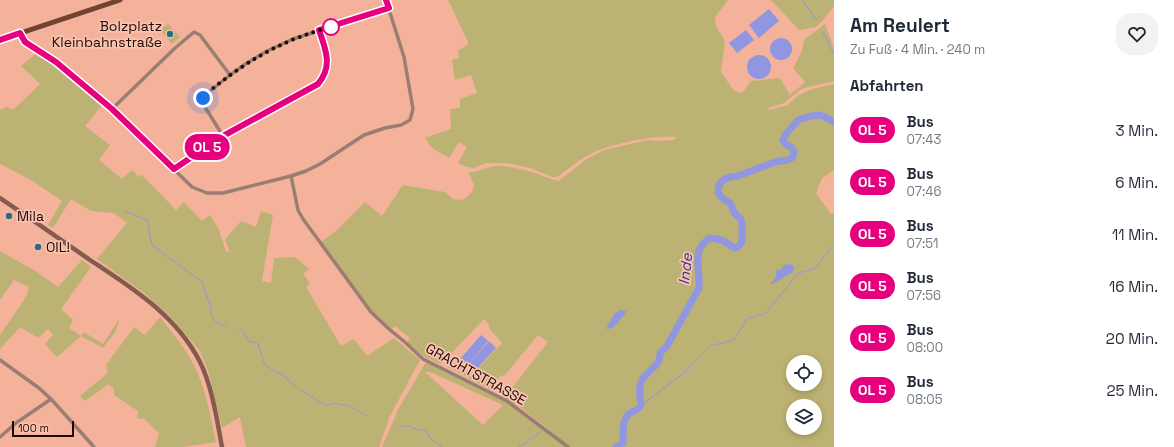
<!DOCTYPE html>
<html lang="de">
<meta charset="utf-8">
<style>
body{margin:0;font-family:"Space Grotesk",sans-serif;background:#f2f2f3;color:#1f2937;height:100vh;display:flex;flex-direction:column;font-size:15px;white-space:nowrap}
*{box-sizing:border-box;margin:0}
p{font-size:13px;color:#747a83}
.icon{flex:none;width:22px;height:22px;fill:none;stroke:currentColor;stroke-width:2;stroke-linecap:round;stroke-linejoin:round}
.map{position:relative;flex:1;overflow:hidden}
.drawer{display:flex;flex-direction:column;background:#fff;width:340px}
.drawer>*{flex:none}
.badge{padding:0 8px;border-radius:13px;font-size:14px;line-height:26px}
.fabs{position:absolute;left:786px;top:355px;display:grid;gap:8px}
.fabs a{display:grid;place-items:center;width:36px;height:36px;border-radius:50%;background:#fff;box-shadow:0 2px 6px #0003;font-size:20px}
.scale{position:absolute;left:12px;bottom:10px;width:62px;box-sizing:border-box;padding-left:4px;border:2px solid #210a04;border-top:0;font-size:11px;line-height:14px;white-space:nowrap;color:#210a04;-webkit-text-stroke:3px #f9c3b0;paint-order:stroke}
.you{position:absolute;width:20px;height:20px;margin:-10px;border:3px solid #fff;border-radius:50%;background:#1a73e8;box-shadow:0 0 0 6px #1a73e833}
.map>.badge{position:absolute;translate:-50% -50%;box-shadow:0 0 0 2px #fff}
h2{padding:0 16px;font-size:15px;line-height:36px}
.round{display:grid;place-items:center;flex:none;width:42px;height:42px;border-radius:16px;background:#f2f2f3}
.headline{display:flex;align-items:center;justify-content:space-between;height:68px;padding:0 16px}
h1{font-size:19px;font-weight:800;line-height:30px}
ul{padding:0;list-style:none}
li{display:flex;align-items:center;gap:12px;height:52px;padding:0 16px}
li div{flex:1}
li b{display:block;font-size:15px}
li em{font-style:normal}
li .badge{min-width:44px;font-weight:700;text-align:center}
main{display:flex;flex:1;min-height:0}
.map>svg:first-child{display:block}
.green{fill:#bcb273;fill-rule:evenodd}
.water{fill:#9096df}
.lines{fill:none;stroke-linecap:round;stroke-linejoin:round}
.stream{stroke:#9096df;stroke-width:1}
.river{stroke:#9096df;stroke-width:7}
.minor{stroke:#9a7e74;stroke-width:3.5}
.secondary{stroke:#845c4e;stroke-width:4.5}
.primary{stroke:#734332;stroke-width:5}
.line-casing{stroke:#fff;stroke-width:9}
.line{stroke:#e6007e;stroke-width:6}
.walk{stroke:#210a04;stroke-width:4;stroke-dasharray:0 7.2}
.stop-dot{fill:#fff;stroke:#e6007e;stroke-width:2}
.poi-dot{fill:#2b6d7f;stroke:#f9c3b0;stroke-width:1.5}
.labels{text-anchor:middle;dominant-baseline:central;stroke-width:3.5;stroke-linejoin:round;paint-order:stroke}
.poi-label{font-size:14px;fill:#210a04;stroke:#f9c3b0;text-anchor:start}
.street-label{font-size:14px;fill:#210a04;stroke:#f9c3b0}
.water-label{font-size:15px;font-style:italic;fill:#353186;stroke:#f9c3b0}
</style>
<main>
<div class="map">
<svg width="834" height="447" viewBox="0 0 834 447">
<rect width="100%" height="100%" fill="#f5b29b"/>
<g class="green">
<path d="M448,0H734H728L715,17L716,26L725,41L721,72L734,91L742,93L751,81L780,78L790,95L805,82L793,68L802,51L804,40L825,24L834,49V81L808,87L800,90L784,103L768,108L769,110L788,105L797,96L812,89L834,84V170L822,178L816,193L831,214L834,213V447H382L399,408L426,362L505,401L508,393L548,342L538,335L504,376L501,375L490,390L448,367L453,362L465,371L475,372L502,343L488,327L490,326L484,319L441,364L425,357L407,342L410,338L395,326L391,330L371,311L321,242L336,231L365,202L382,216L403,185L445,192L453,199L463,200L472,192L474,185L468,172C481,172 488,165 502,166C512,167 522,169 532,172C541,175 550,179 559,181L585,160L604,150L648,140L656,141L674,140L676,137C652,135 606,144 585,157C575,163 566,171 557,177H552L530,168L507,163H486L474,168L467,167L458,163L467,147L459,142L449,158L432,148L425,138L451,129L450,109L460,108V99L477,93L471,75L455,80L452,60L459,58L458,51L469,44ZM793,362H815V384H793ZM425,372H430L503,405L483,425ZM515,403L548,429L559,442L513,407ZM793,406H815V428H793Z"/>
<path d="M771,0H834V6L823,20L816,27L799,30Z"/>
<path d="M168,24L180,37L172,44L160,30Z"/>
<path d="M37,53L103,104L85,126L110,145L99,160L122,179L132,170L139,177L142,175L175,209L176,210L184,202L202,221L210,215L218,228L226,251L230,252L225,240L241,221L256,227L261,211L273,215L262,281L271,283L274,258L295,257L309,269L303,274L310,283L306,287L341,346L354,339L367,356L394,338L420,360L389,418L379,447H246L240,417L222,428L209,374L200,351L170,316L144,293L97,259L127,223L114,213L91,211L71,199L53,228L48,225L62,201L31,180L0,164V110L7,107L13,110L40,84L21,66Z"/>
<path d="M0,251L37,272L58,287L82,260L91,267L61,309L73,320L69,328L81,336L84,332L103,344L119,319L116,331L103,348L81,336L57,357L45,344L53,335L48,329L38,338L20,327L0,349V335L26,297L29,287L14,280L0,300Z"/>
<path d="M160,317C175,336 192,356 200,379C208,399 211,421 216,442L182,447H155L159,433L144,419L137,418L138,411L114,395V390L109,384L85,401L80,396L108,373L106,365L134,327L145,335Z"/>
</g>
<g class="water">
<path d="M769,9L779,21L759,38L749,25Z"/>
<path d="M746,30L754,40L737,53L729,43Z"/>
<circle cx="781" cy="49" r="11"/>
<circle cx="759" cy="67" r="12"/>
<path d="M791,264L794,267L793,272L773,284H770L776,277V271L781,269L784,265Z"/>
<path d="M620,310L626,311L625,314C620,319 615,330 606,329L614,314Z"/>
<path d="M481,335L488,341L468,365L461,358Z"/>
<path d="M489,341L496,348L475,371L468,365Z"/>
</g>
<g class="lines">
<g class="stream">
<path d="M802,0L817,20"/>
<path d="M823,32L834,54"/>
<path d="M125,211L147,220L152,245L202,282L210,305L212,317L218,324L226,326"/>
<path d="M239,329L243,331L249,341L257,343"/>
<path d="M258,344L265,365L284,376L296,387"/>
<path d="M299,389L322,403L328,405L334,403L342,405H348L367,416"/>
<path d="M641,405L683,374L710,346L734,340L747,319L766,313L798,273L814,269L834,244"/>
<path d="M399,426H409L418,430H425L430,438L442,447"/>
<path d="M519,447L542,431"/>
</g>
<path class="river" d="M616,447L623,443C624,434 621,422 628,415C632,411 638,411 641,405C640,398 638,390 641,382C645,371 661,367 660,353L667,346L699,288C701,269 690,250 710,238C716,239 722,239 727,243C730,245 731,247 735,248L739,246L742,242V224L741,219L735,214L730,203L721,197L718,192L719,185L723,180L730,177L738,176L775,162L788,160L793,157L794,152L791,147L785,144L783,140L785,135L798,120L811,116L821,115L834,122"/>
<g class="minor">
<path d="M20,33L25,42L56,62L112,109L192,187L207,193H223L291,176L306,171L320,164L364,135L385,128L401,125L410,120L413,109L404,57L386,0"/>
<path d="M112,109L174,49L194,32L200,35L230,75"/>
<path d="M223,136L205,107L203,98L205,95L230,75L247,63L267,51L293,39L389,8"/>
<path d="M174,169L223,136L318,84C333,66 326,50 319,30"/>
<path d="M291,176L298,210L303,219L371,312L389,329L406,343L423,359L507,401L568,447"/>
<path d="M0,360L39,388L52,400L94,447"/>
<path d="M0,437L16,423L51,399"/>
</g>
<path class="secondary" d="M0,198C30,218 60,239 90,260C132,288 176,315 200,362C212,386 217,420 222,447"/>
<path class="primary" d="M0,40L120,0"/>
</g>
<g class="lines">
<g class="line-casing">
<path id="line" d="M0,40L20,33L25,42L56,62L112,109L174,169L223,136L318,84C333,66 326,50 319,30L389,8L386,0"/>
</g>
<use href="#line" class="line"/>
<path class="walk" d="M203,98L205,95C237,68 271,46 311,33C317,31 325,28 331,27"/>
</g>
<circle class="stop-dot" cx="331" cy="27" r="8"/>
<g class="poi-dot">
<circle cx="170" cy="34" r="4"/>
<circle cx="9" cy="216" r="4"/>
<circle cx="38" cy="247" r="4"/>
</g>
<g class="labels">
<g class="poi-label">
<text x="162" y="26" text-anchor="end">Bolzplatz<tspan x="162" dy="16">Kleinbahnstraße</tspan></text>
<text x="17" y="216">Mila</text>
<text x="46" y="247">OIL!</text>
</g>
<g class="street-label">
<text transform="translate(476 374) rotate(29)">GRACHTSTRASSE</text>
</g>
<g class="water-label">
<text transform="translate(685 269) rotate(-84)">Inde</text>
</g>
</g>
</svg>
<div class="fabs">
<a><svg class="icon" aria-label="locate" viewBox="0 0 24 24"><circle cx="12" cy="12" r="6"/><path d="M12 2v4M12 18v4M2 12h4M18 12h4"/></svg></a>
<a><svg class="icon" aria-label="layers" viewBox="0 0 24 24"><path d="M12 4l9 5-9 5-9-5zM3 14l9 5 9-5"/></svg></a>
</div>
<div class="scale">100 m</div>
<div class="you" style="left:203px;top:98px"></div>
<b class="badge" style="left:207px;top:147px;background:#e6007e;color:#fff">OL 5</b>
</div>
<section class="drawer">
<div class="headline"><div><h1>Am Reulert</h1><p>Zu Fuß · 4 Min. · 240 m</p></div><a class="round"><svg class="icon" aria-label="heart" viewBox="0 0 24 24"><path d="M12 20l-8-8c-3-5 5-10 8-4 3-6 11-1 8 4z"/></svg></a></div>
<h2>Abfahrten</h2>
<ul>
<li><span class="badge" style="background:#e6007e;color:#fff">OL 5</span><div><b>Bus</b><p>07:43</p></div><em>3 Min.</em></li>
<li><span class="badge" style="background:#e6007e;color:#fff">OL 5</span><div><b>Bus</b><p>07:46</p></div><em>6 Min.</em></li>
<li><span class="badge" style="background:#e6007e;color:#fff">OL 5</span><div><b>Bus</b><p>07:51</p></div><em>11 Min.</em></li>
<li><span class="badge" style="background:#e6007e;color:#fff">OL 5</span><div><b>Bus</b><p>07:56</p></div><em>16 Min.</em></li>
<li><span class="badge" style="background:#e6007e;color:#fff">OL 5</span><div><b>Bus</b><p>08:00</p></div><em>20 Min.</em></li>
<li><span class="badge" style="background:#e6007e;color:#fff">OL 5</span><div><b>Bus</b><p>08:05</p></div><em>25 Min.</em></li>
</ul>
</section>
</main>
